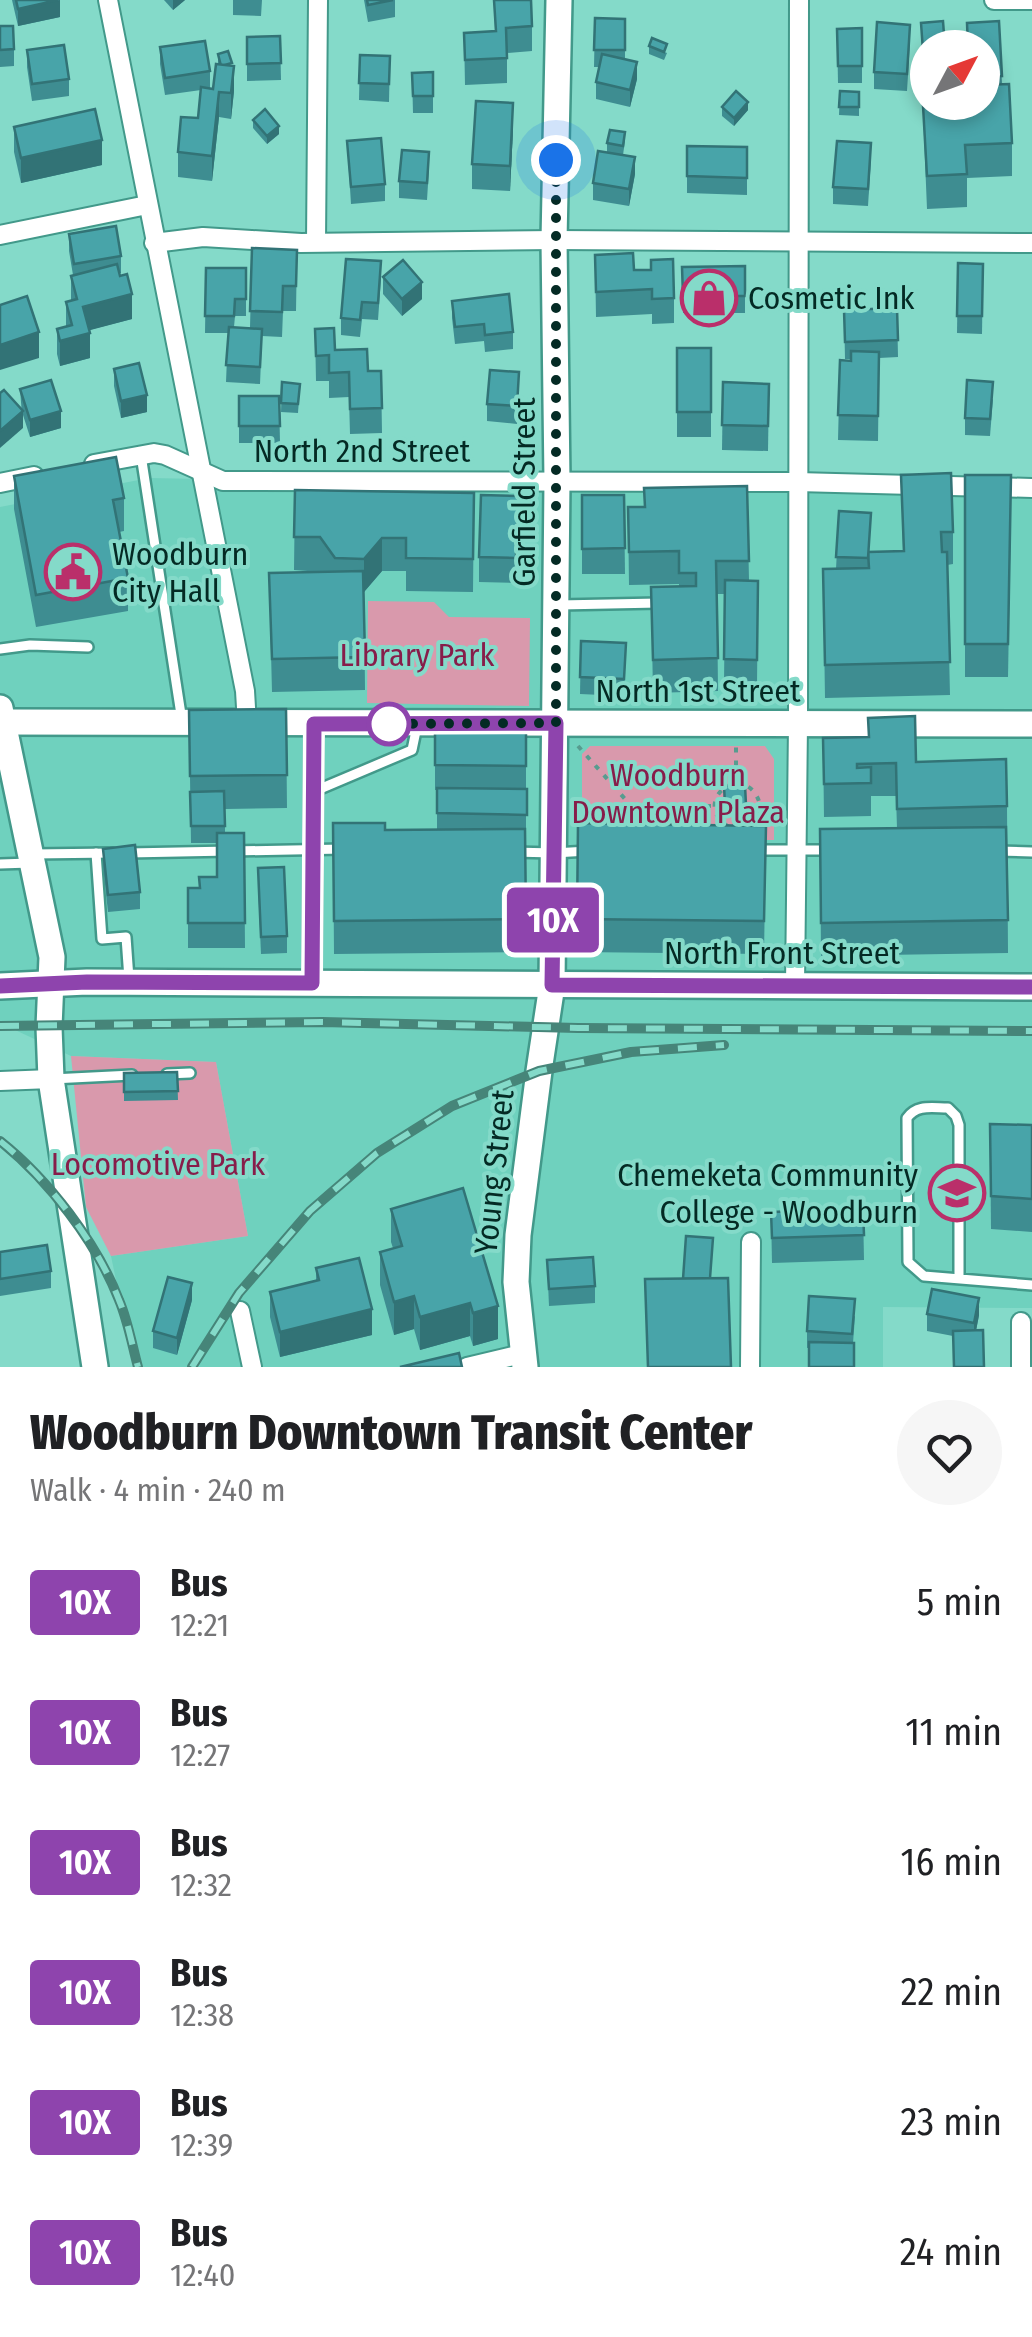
<!DOCTYPE html>
<meta charset="utf-8">
<style>
body{margin:0;font-family:"Fira Sans Condensed",sans-serif;background:#f6f6f6;color:#202124;height:100vh;display:flex;flex-direction:column;font-size:38px;white-space:nowrap}
*{box-sizing:border-box;margin:0}
p{font-size:32px;color:#757577}
.icon{flex:none;width:55px;height:55px;fill:none;stroke:currentColor;stroke-width:2;stroke-linecap:round;stroke-linejoin:round}
.map{position:relative;height:1367px;overflow:hidden}
.details{display:flex;flex-direction:column;background:#fff;flex:1}
.details>*{flex:none}
.badge{padding:0 20px;border-radius:8px;font-size:35px;line-height:65px}
.needle{width:65px;rotate:49deg}
.fabs{position:absolute;left:910px;top:30px;display:grid;gap:20px}
.fabs a{display:grid;place-items:center;width:90px;height:90px;border-radius:50%;background:#fff;box-shadow:0 5px 15px #0003;font-size:50px}
.you{position:absolute;width:50px;height:50px;margin:-25px;border:8px solid #fff;border-radius:50%;background:#1a73e8;box-shadow:0 0 0 15px #1a73e833}
.map>.badge{position:absolute;translate:-50% -50%;box-shadow:0 0 0 5px #fff}
.round{display:grid;place-items:center;flex:none;width:105px;height:105px;border-radius:52px;background:#f6f6f6}
.head{display:flex;align-items:center;justify-content:space-between;height:170px;padding:0 30px}
h1{font-size:48px;font-weight:800;line-height:75px}
ul{padding:0;list-style:none}
li{display:flex;align-items:center;gap:30px;height:130px;padding:0 30px}
li div{flex:1}
li b{display:block;font-size:38px}
li em{font-style:normal}
li .badge{min-width:110px;font-weight:700;text-align:center}
.map>svg:first-child{display:block}
.built{fill:#6fd1be}
.green{fill:#d999ac}
.lines{fill:none;stroke-linecap:round;stroke-linejoin:round}
.lane-casing{stroke:#42998a;stroke-width:14}
.street-casing{stroke:#42998a;stroke-width:22}
.secondary-casing{stroke:#42998a;stroke-width:30}
.path{stroke:#579c8f;stroke-width:4;stroke-dasharray:5 8;stroke-linecap:butt}
.lane{stroke:#fff;stroke-width:9}
.street{stroke:#fff;stroke-width:18}
.secondary{stroke:#fff;stroke-width:25}
.rail-casing{stroke:#468579;stroke-width:10}
.rail{stroke:#84dac9;stroke-width:6;stroke-dasharray:19;stroke-linecap:butt}
.wall{fill:#3e8d91}
.shaded-wall{fill:#327376}
.building{fill:#48a4a9;stroke:#327376;stroke-width:2.5}
.line-casing{stroke:#fff;stroke-width:22}
.line{stroke:#8e44ad;stroke-width:15}
.walk{stroke:#042a24;stroke-width:10;stroke-dasharray:0 18}
.stop-dot{fill:#fff;stroke:#8e44ad;stroke-width:5}
.labels{text-anchor:middle;dominant-baseline:central;stroke-width:8;stroke-linejoin:round;paint-order:stroke}
.poi-label{font-size:32px;fill:#042a24;stroke:#84dac9;text-anchor:start}
.street-label{font-size:32px;fill:#042a24;stroke:#84dac9}
.park-label{font-size:32px;fill:#871d4a;stroke:#84dac9}
</style>
<div class="map">
<svg width="1032" height="1367" viewBox="0 0 1032 1367">
<rect width="100%" height="100%" fill="#84dac9"/>
<path class="built" d="M149,478L1032,495V1308L883,1307V1367H134L111,1256L248,1236L216,1062L71,1056L0,1023V507Z"/>
<g class="green">
<path d="M368,601L434,602L449,617L530,618L529,706L367,703Z"/>
<path d="M590,746H765L774,759V840H582V754Z"/>
<path d="M71,1056L216,1062L248,1236L111,1256L86,1207Z"/>
</g>
<g class="lines">
<g class="lane-casing">
<g id="lane">
<path d="M141,455L182,721"/>
<path d="M559,605L659,603"/>
<path d="M0,649L30,645L88,647"/>
<path d="M315,791L412,750L417,726"/>
<path d="M758,850H828"/>
<path d="M998,851L1032,852"/>
<path d="M513,852L554,853L588,851"/>
<path d="M96,853L102,939L126,937L129,979"/>
<path d="M128,853L343,849"/>
<path d="M33,854L113,853"/>
<path d="M0,864L30,863"/>
<path d="M167,1074L190,1073"/>
<path d="M52,1079L132,1075"/>
<path d="M959,1278V1125L956,1116L948,1108C932,1108 917,1104 907,1118L908,1262L924,1276L1032,1285"/>
</g>
</g>
<g class="street-casing">
<g id="street">
<path d="M108,0L245,691L247,724"/>
<path d="M994,0H1032"/>
<path d="M0,235L147,205"/>
<path d="M316,242L318,0"/>
<path d="M154,243L203,237L301,243L554,240L1032,243"/>
<path d="M94,464L154,453L165,455L223,481H230L797,482L1032,488"/>
<path d="M0,483L34,476"/>
<path d="M312,983L314,724"/>
<path d="M795,986L798,724L799,0"/>
<path d="M0,1081L51,1079"/>
<path d="M240,1311L252,1367"/>
<path d="M1021,1322V1367"/>
<path d="M467,1367L522,1354"/>
<path d="M750,1367L751,1242"/>
</g>
</g>
<g class="secondary-casing">
<g id="secondary">
<path d="M0,708L52,957L49,1027L51,1079L95,1367"/>
<path d="M3,722L1032,724"/>
<path d="M0,986L87,982L1032,987"/>
<path d="M525,1367L516,1282L518,1235L539,1071L552,985L557,481L554,240L559,0"/>
</g>
</g>
<g class="path">
<path d="M578,746L625,799"/>
<path d="M736,783C749,784 757,792 760,805L755,820L744,827"/>
<path d="M641,805L712,806"/>
<path d="M760,805H780"/>
<path d="M611,826L626,812"/>
<path d="M729,827C707,815 711,789 736,783V746"/>
</g>
<use href="#lane" class="lane"/>
<use href="#street" class="street"/>
<use href="#secondary" class="secondary"/>
<g class="rail-casing">
<g id="rail">
<path d="M0,1026L322,1022L578,1028L1032,1031"/>
<path d="M0,1141C48,1179 97,1243 119,1300C128,1321 132,1345 138,1367"/>
<path d="M192,1367L239,1293L310,1211L377,1153L452,1106L539,1071L631,1052L724,1045"/>
</g>
</g>
<use href="#rail" class="rail"/>
</g>
<g class="wall">
<path d="M12,0H60V17L18,26Z"/>
<path d="M164,0H185L173,10Z"/>
<path d="M233,0H262L261,16L233,15Z"/>
<path d="M364,0H395V17L368,22Z"/>
<path d="M494,0L532,26V51L507,53V83L465,85L464,33L495,31Z"/>
<path d="M595,18L625,19V59L637,79L630,107L596,99V82L600,67H594Z"/>
<path d="M999,21L1002,84L1012,143V176L967,178V207L927,209L922,88L982,102V48H967V23Z"/>
<path d="M921,23L928,48V82H924Z"/>
<path d="M0,26L14,49V66L0,67Z"/>
<path d="M862,28V83H838L837,29Z"/>
<path d="M280,36L281,80L247,81V37Z"/>
<path d="M910,42L907,91L874,89V72Z"/>
<path d="M649,46L667,53L664,60L649,54Z"/>
<path d="M160,47L210,71V88L213,89L218,65V54L232,66L234,91L231,119L219,117L212,181L178,177V152L198,118L201,90L165,95L160,64Z"/>
<path d="M27,50L69,79V96L32,101L27,67Z"/>
<path d="M360,55L390,56L389,102L359,100Z"/>
<path d="M433,72V113H413L412,73Z"/>
<path d="M840,91L859,92V116L839,115Z"/>
<path d="M722,107L748,110L734,126L722,116Z"/>
<path d="M253,120L279,134L267,144L253,128Z"/>
<path d="M14,127L102,165L21,183L14,152Z"/>
<path d="M513,128L510,191L472,189V164Z"/>
<path d="M347,141L385,184V201L351,204Z"/>
<path d="M625,141L623,155L607,152V143Z"/>
<path d="M687,146L747,147V195L687,193Z"/>
<path d="M871,160L868,206L833,204V187Z"/>
<path d="M429,169L427,200L399,198V181Z"/>
<path d="M635,174L629,206L593,200V183Z"/>
<path d="M69,234L121,256V273H119L132,319L89,330L90,358L60,366L57,354V329L66,327V302L71,301V276L73,275L69,251Z"/>
<path d="M252,248L297,250L296,311H283L282,337L262,336L260,384L226,382L228,333H205L206,268H246V316H235L234,327L250,328Z"/>
<path d="M595,255L634,270L674,298V323L652,324V314L596,317Z"/>
<path d="M958,263L983,264L982,334L957,333Z"/>
<path d="M745,266V313H683L682,267Z"/>
<path d="M383,277L422,299L402,316L383,294Z"/>
<path d="M381,278L378,320L362,319L360,337L341,335V318Z"/>
<path d="M452,301L513,332V349L485,352L484,341L455,344L452,318Z"/>
<path d="M897,308L898,357L879,358L878,441L838,440L840,360L851,361V359H845L844,310Z"/>
<path d="M315,329L335,350L368,371H381L382,433L350,434L349,397L329,398V381H316Z"/>
<rect x="677" y="348" width="34" height="89"/>
<path d="M114,369L147,412L121,418L114,386Z"/>
<path d="M282,382L300,384L298,413L281,412Z"/>
<path d="M723,382L769,384L768,451L722,450Z"/>
<path d="M20,389L61,428L30,437L23,415V428Z"/>
<path d="M519,390L517,424L487,421V404Z"/>
<path d="M239,396H279L280,443H239Z"/>
<path d="M993,399L990,436L965,435V418Z"/>
<path d="M901,475L953,532V564L947,565L950,695L825,698L823,569H836L839,511L870,552L903,551Z"/>
<path d="M965,475L1011,508L1008,677H965Z"/>
<path d="M14,476L124,498V531L119,532L128,578V611L36,627L14,509Z"/>
<path d="M747,486L749,580L758,581L757,685L724,684L725,594H717L718,691L653,693L651,587L679,586V584L629,585L628,507H644Z"/>
<path d="M295,490L474,493L473,592L406,591V571H382L364,592L365,690L272,692L269,573L321,572L294,570Z"/>
<path d="M582,495H624L625,574H582Z"/>
<path d="M518,522L516,583L479,582V557Z"/>
<path d="M581,641L626,643L624,696L580,694Z"/>
<path d="M286,709L287,808L225,809V833H244L245,948H188V888H200L217,877V843H191L189,710Z"/>
<path d="M435,722L526,723V952L334,954L333,823L385,830H437V790H435Z"/>
<path d="M823,738L916,762L1007,806L1008,953L821,956L820,829L897,828L896,796H871V816L824,817Z"/>
<path d="M745,785L746,813L725,814L724,786Z"/>
<path d="M578,823L766,826L764,954L577,952Z"/>
<path d="M103,849L140,892V909L108,912L103,866Z"/>
<path d="M258,885L287,936V953L261,954Z"/>
<path d="M177,1072L178,1100L124,1101V1073Z"/>
<path d="M990,1124L1032,1125V1232L991,1229Z"/>
<path d="M463,1188L498,1339L473,1346L470,1336L420,1350L414,1329L394,1335L380,1285V1252L393,1248L391,1242V1209Z"/>
<path d="M863,1209L864,1260L772,1263L771,1212Z"/>
<path d="M0,1252L51,1271V1288L0,1296Z"/>
<path d="M547,1260L595,1286V1303L549,1306Z"/>
<path d="M316,1268L372,1335L280,1357L270,1317V1292L316,1280Z"/>
<path d="M192,1300L177,1355L153,1348V1331Z"/>
<path d="M927,1314L979,1315L976,1331L953,1336L927,1331Z"/>
<path d="M855,1316L853,1343L807,1348V1331Z"/>
</g>
<g class="shaded-wall">
<path d="M60,0V17L18,26V9Z"/>
<path d="M173,0H185L173,10Z"/>
<path d="M637,62V79L630,107V90Z"/>
<path d="M234,66V91L231,119V93Z"/>
<path d="M219,92V117L212,181V156Z"/>
<path d="M748,102V110L734,126V118Z"/>
<path d="M513,103V128L510,191V166Z"/>
<path d="M279,126V134L267,144V136Z"/>
<path d="M102,140V165L21,183V158Z"/>
<path d="M635,157V174L629,206V189Z"/>
<path d="M422,282V299L402,316V299Z"/>
<path d="M132,294V319L83,332V307Z"/>
<path d="M39,332V358L0,370V345Z"/>
<path d="M90,333V358L60,366V341Z"/>
<path d="M147,395V412L121,418V401Z"/>
<path d="M23,411V428L0,448V431Z"/>
<path d="M61,411V428L30,437V420Z"/>
<path d="M382,538V571L364,592V559Z"/>
<path d="M192,1283V1300L177,1355V1338Z"/>
<path d="M414,1296V1329L394,1335V1302Z"/>
<path d="M979,1298V1315L974,1341V1323Z"/>
<path d="M470,1303V1336L420,1350V1317Z"/>
<path d="M498,1306V1339L473,1346V1313Z"/>
<path d="M372,1309V1335L280,1357V1332Z"/>
</g>
<g class="building">
<path d="M16,0H58L18,9Z"/>
<path d="M367,0H393L368,5Z"/>
<path d="M494,0H531L532,26L506,28L507,58L465,60L464,33L496,31Z"/>
<path d="M595,18L625,19V50H594Z"/>
<path d="M943,21L945,48H928V65H924L921,23Z"/>
<path d="M999,21L1002,76L982,77V48H968L967,23Z"/>
<path d="M877,22L910,25L907,74L874,72Z"/>
<path d="M0,26H13L14,49L0,50Z"/>
<path d="M862,28V66H838L837,29Z"/>
<path d="M280,36L281,63L247,64V37Z"/>
<path d="M652,38L667,44L664,52L649,46Z"/>
<path d="M205,41L210,71L165,78L160,47Z"/>
<path d="M64,45L69,79L32,84L27,50Z"/>
<path d="M228,51L232,63L221,66L218,54Z"/>
<path d="M602,54L637,62L630,90L596,82Z"/>
<path d="M360,55L390,56L389,84L359,83Z"/>
<path d="M216,64L234,66L231,93L219,92L212,156L178,152L181,117L198,118L201,87L213,89Z"/>
<path d="M433,72V96H413L412,73Z"/>
<path d="M1009,84L1012,143L965,145L967,174L927,176L922,88L928,87V102H982V85Z"/>
<path d="M736,91L748,102L734,118L722,107Z"/>
<path d="M840,91L859,92V107H839Z"/>
<path d="M476,101L513,103L510,166L472,164Z"/>
<path d="M95,109L102,140L21,158L14,127Z"/>
<path d="M265,109L279,126L267,136L253,120Z"/>
<path d="M610,130L625,132L623,146L607,143Z"/>
<path d="M381,138L385,184L351,187L347,141Z"/>
<path d="M837,141L871,143L868,189L833,187Z"/>
<path d="M687,146L747,147V178L687,176Z"/>
<path d="M402,150L429,152L427,183L399,181Z"/>
<path d="M598,151L635,157L629,189L593,183Z"/>
<path d="M116,226L121,256L74,264L69,234Z"/>
<path d="M252,248L297,250L296,286H283L282,312L250,311Z"/>
<path d="M633,253L634,270H651V260L673,259L674,298L652,299V289L596,292L595,255Z"/>
<path d="M346,259L381,261L378,303L362,302L360,320L341,318Z"/>
<path d="M403,260L422,282L402,299L383,277Z"/>
<path d="M958,263L983,264L982,316H957Z"/>
<path d="M117,264L120,276L127,274L132,294L83,307L90,333L60,341L57,329L72,325L66,302L77,299L71,276Z"/>
<path d="M745,266V296H683L682,267Z"/>
<path d="M206,268H246V299H235L234,316H205Z"/>
<path d="M509,294L513,332L485,335L484,324L455,327L452,301Z"/>
<path d="M27,296L39,332L0,345V305Z"/>
<path d="M897,308L898,340L845,342L844,310Z"/>
<path d="M229,327L262,329L260,367L226,365Z"/>
<path d="M334,328L335,350L367,349L368,371H381L382,408L350,409L349,372L329,373V355L316,356L315,329Z"/>
<rect x="677" y="348" width="34" height="64"/>
<path d="M851,351L879,352L878,416L838,415L840,360L851,361Z"/>
<path d="M139,363L147,395L121,401L114,369Z"/>
<path d="M490,370L519,372L517,406L487,404Z"/>
<path d="M51,380L61,411L30,420L20,389Z"/>
<path d="M967,380L993,382L990,419L965,418Z"/>
<path d="M282,382L300,384L298,404L281,403Z"/>
<path d="M723,382L769,384L768,426L722,425Z"/>
<path d="M4,390L23,411L0,431V393Z"/>
<path d="M239,396H279L280,426H239Z"/>
<path d="M116,457L124,498L113,500L128,578L36,595L14,476Z"/>
<path d="M951,473L953,532H941L942,552H947L950,662L825,665L823,569L869,568L868,552L904,551L901,475Z"/>
<path d="M965,475H1011L1008,644H965Z"/>
<path d="M747,486L749,561H716L718,658L653,660L651,587L696,586V573H679V551L629,552L628,507H645L644,488Z"/>
<path d="M295,490L474,493L473,559L406,558V538H382L364,559L335,558L320,537H294Z"/>
<path d="M481,495L518,496L516,558L479,557Z"/>
<path d="M582,495H624L625,548L582,549Z"/>
<path d="M839,511L871,513L868,558L836,557Z"/>
<path d="M363,571L365,657L272,659L269,573Z"/>
<path d="M725,580L758,581L757,660L724,659Z"/>
<path d="M581,641L626,643L624,679L580,677Z"/>
<path d="M286,709L287,775L190,776L189,710Z"/>
<path d="M915,716L916,762L1006,759L1007,806L897,809L896,763L857,764V768L871,767V783L824,784L823,738L869,737L868,718Z"/>
<path d="M435,722L526,723V766L435,765Z"/>
<path d="M745,785L746,805H725L724,786Z"/>
<path d="M437,788L527,789V815L437,813Z"/>
<path d="M224,791L225,826H191L190,792Z"/>
<path d="M333,823H385V830L525,829L526,919L334,921Z"/>
<path d="M578,823L766,826L764,921L577,919Z"/>
<path d="M1006,827L1008,920L821,923L820,829Z"/>
<path d="M217,833H244L245,923H188V888H200L199,877H217Z"/>
<path d="M135,845L140,892L108,895L103,849Z"/>
<path d="M284,867L287,936L261,937L258,868Z"/>
<path d="M177,1072L178,1091L124,1092V1073Z"/>
<path d="M990,1124L1032,1125V1199L991,1196Z"/>
<path d="M463,1188L498,1306L473,1313L470,1303L420,1317L414,1296L394,1302L380,1252L402,1246L391,1209Z"/>
<path d="M863,1209L864,1235L772,1238L771,1212Z"/>
<path d="M686,1236L713,1238L710,1278L683,1279Z"/>
<path d="M47,1245L51,1271L0,1279V1252Z"/>
<path d="M593,1257L595,1286L549,1289L547,1260Z"/>
<path d="M359,1258L372,1309L280,1332L270,1292L319,1280L316,1268Z"/>
<path d="M168,1277L192,1283L177,1338L153,1331Z"/>
<path d="M728,1278L731,1367H648L645,1279Z"/>
<path d="M932,1289L979,1298L974,1323L927,1314Z"/>
<path d="M809,1296L855,1299L852,1334L807,1331Z"/>
<path d="M983,1330L984,1367H954L953,1331Z"/>
<path d="M809,1342L854,1343V1367H809Z"/>
<path d="M459,1353L462,1367H400Z"/>
</g>
<g class="lines">
<g class="line-casing">
<path id="line" d="M0,986L87,982L312,983L314,724L556,723L552,985L1032,987"/>
</g>
<use href="#line" class="line"/>
<path class="walk" d="M389,724H383L556,723V160"/>
</g>
<defs>
<g id="shop-ring" transform="scale(2.875)"><circle r="9.5" fill="#84dac9" stroke="#ba2f6a" stroke-width="1.5"/><path d="M-5-2.5h2.3a2.7 3.5 0 0 1 5.4 0H5L5.5 6h-11ZM-1.5-2.5h3a1.5 2.3 0 0 0-3 0Z" fill="#ba2f6a"/></g>
<g id="civic-ring" transform="scale(2.875)"><circle r="9.5" fill="#84dac9" stroke="#ba2f6a" stroke-width="1.5"/><path d="M-.6-6.5H3V-4.5H.6V-3L4-1V1h2V6H-6V1h2V-1L-.6-3ZM-1.2 2.5V6h2.4V2.5Z" fill="#ba2f6a"/></g>
<g id="university-ring" transform="scale(2.875)"><circle r="9.5" fill="#84dac9" stroke="#ba2f6a" stroke-width="1.5"/><path d="M0-5L7-2L0 1L-7-2ZM-4 1L0 2.5L4 1V4Q0 6-4 4Z" fill="#ba2f6a"/></g>
</defs>
<g fill-rule="evenodd">
<use href="#shop-ring" x="709" y="298"/>
<use href="#civic-ring" x="73" y="572"/>
<use href="#university-ring" x="957" y="1193"/>
</g>
<circle class="stop-dot" cx="389" cy="724" r="20"/>
<g class="labels">
<g class="poi-label">
<text x="748" y="298">Cosmetic Ink</text>
<text x="112" y="554">Woodburn<tspan x="112" dy="37">City Hall</tspan></text>
<text x="918" y="1175" text-anchor="end">Chemeketa Community<tspan x="918" dy="37">College - Woodburn</tspan></text>
</g>
<g class="street-label">
<text x="362" y="451">North 2nd Street</text>
<text transform="translate(524 492) rotate(-90)">Garfield Street</text>
<text x="698" y="691">North 1st Street</text>
<text x="782" y="953">North Front Street</text>
<text transform="translate(494 1172) rotate(-84)">Young Street</text>
</g>
<g class="park-label">
<text x="417" y="655">Library Park</text>
<text x="678" y="775">Woodburn<tspan x="678" dy="37">Downtown Plaza</tspan></text>
<text x="158" y="1164">Locomotive Park</text>
</g>
</g>
</svg>
<div class="fabs">
<a><svg class="needle" viewBox="-14 -14 28 28"><path d="M0-13l5 13h-10z" fill="#e53935"/><path d="M0 13l5-13h-10z" fill="#757577"/></svg></a>
</div>
<div class="you" style="left:556px;top:160px"></div>
<b class="badge" style="left:553px;top:920px;background:#8e44ad;color:#fff">10X</b>
</div>
<section class="details">
<div class="head"><div><h1>Woodburn Downtown Transit Center</h1><p>Walk · 4 min · 240 m</p></div><a class="round"><svg class="icon" aria-label="heart" viewBox="0 0 24 24"><path d="M12 20l-8-8c-3-5 5-10 8-4 3-6 11-1 8 4z"/></svg></a></div>
<ul>
<li><span class="badge" style="background:#8e44ad;color:#fff">10X</span><div><b>Bus</b><p>12:21</p></div><em>5 min</em></li>
<li><span class="badge" style="background:#8e44ad;color:#fff">10X</span><div><b>Bus</b><p>12:27</p></div><em>11 min</em></li>
<li><span class="badge" style="background:#8e44ad;color:#fff">10X</span><div><b>Bus</b><p>12:32</p></div><em>16 min</em></li>
<li><span class="badge" style="background:#8e44ad;color:#fff">10X</span><div><b>Bus</b><p>12:38</p></div><em>22 min</em></li>
<li><span class="badge" style="background:#8e44ad;color:#fff">10X</span><div><b>Bus</b><p>12:39</p></div><em>23 min</em></li>
<li><span class="badge" style="background:#8e44ad;color:#fff">10X</span><div><b>Bus</b><p>12:40</p></div><em>24 min</em></li>
</ul>
</section>
